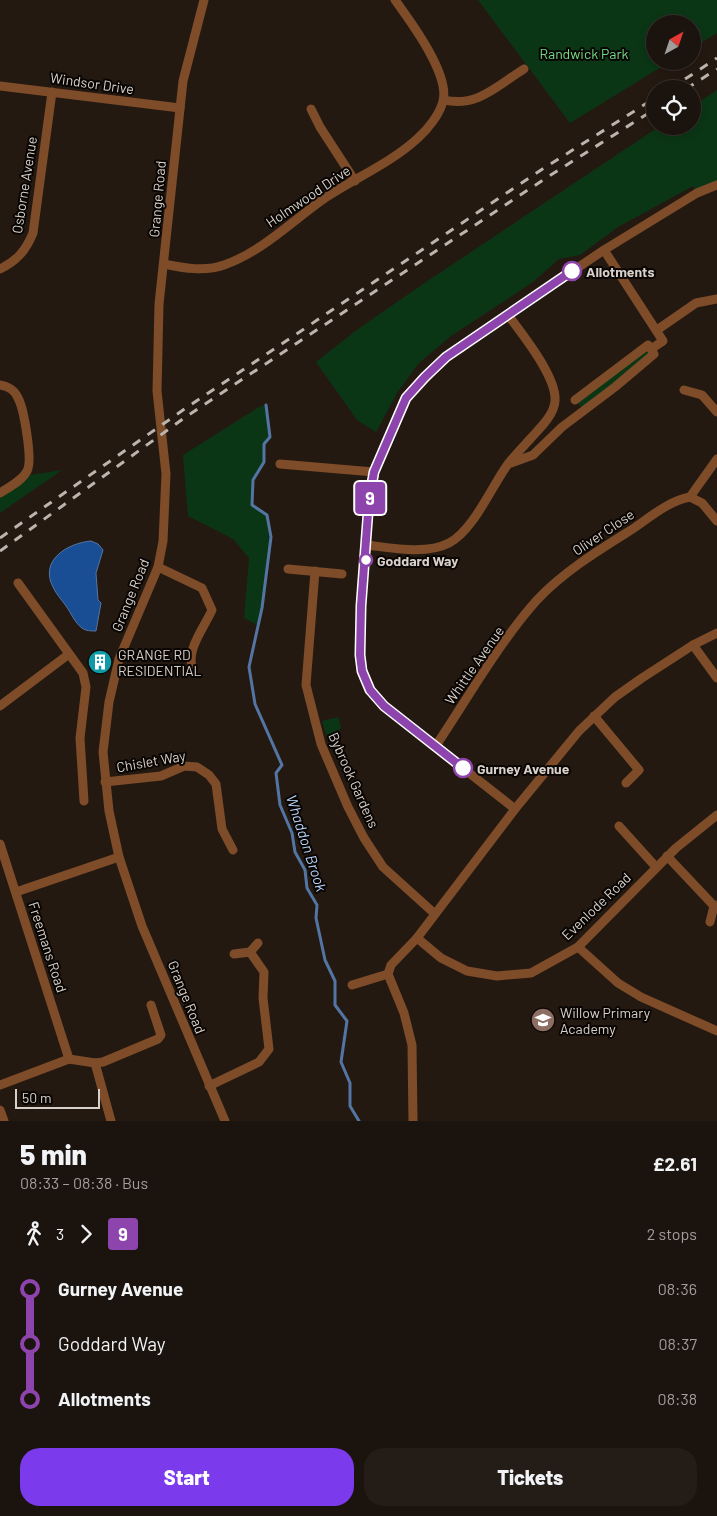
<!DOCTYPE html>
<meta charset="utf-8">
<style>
body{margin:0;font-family:Barlow,sans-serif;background:#241c16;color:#f1f3f6;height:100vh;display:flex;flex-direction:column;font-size:19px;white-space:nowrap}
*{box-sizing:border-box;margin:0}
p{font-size:16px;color:#a09e9d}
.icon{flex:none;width:28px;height:28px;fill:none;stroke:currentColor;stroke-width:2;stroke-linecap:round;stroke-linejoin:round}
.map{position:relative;height:1121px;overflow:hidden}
.side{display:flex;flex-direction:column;background:#1b130d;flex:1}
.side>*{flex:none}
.badge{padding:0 10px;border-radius:4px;font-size:18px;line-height:32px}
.needle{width:32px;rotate:40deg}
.controls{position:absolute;left:646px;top:15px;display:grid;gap:10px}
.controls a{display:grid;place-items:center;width:55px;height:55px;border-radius:50%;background:#1b130d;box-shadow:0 2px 8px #0003,0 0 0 1px #39322e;font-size:25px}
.scale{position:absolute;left:15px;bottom:12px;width:85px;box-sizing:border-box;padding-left:5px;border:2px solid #d8d1cb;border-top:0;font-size:14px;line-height:18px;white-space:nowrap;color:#d8d1cb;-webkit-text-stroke:4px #090503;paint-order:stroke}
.map>.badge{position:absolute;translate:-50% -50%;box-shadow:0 0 0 2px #fff}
.legs{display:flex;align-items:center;gap:8px;height:55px;padding:0 20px;font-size:16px}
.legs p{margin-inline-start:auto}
.overview{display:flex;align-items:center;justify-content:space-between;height:85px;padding:0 20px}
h1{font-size:28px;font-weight:800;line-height:38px}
.button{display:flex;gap:10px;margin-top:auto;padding:10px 20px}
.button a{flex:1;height:58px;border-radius:20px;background:#7c3aed;color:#fff;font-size:20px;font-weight:800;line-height:58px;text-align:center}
.button a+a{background:#241c16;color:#f1f3f6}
ul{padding:0 20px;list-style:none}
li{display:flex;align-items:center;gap:18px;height:55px;font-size:19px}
li i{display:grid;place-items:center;width:8px;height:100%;margin:0 6px;background:currentColor}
li i::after{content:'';width:12px;height:12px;margin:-6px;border:4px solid;border-radius:50%;background:#1b130d}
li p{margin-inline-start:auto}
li:first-child i{background:linear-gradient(#0000 50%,currentColor 0)}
li:last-child i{background:linear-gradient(currentColor 50%,#0000 0)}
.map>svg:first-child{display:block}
.green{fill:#0b3616}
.water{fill:#1a4e94;stroke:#5375a4}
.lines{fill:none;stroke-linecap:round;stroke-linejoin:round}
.stream{stroke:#5375a4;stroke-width:3}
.street{stroke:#7e4c28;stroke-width:9}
.rail{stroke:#bcb4ae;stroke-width:3;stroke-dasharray:9 9;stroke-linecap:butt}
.line-1-casing{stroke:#fff;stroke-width:11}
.line-1{stroke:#8e44ad;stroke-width:8}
.stop-1-dot{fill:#fff;stroke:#8e44ad;stroke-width:2.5}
.labels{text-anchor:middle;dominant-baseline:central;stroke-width:4;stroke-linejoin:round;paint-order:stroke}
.park-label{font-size:14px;fill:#73de87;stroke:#090503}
.street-label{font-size:14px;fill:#d8d1cb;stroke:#090503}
.stop-label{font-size:14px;font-weight:bold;fill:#d8d1cb;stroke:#090503;text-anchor:start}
.poi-label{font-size:14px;fill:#d8d1cb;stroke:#090503;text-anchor:start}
.water-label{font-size:15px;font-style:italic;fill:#b8d4fb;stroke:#090503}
</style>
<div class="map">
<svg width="717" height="1121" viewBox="0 0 717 1121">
<rect width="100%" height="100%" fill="#241911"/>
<g class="green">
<path d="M478,0H717V33L693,48L692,24H655V61H671L570,123Z"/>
<path d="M717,90V185L697,193L693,186L618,227L580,255L559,259L533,282L451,336L419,363L397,393L376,432L357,420L316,362L358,329L426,282L660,126H692L693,106Z"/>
<path d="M647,348L651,354L582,409L577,401Z"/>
<path d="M266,405L270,437L264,444V462L253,480L252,504L267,515C272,547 267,594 257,625L244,618L249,558L233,539L188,516L183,455L259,407Z"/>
<path d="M62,470L0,513V496L31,475Z"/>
<path d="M338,717L341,728L327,738L322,721Z"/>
</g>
<path class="water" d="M91,541L98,544L103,550L96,573L98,600L101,603L96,631C91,631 86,631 82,628C75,623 71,613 66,606C62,600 56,594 53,587C39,560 68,543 91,541Z"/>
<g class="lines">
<path class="stream" d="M266,405L270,437L264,444V462L253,480L252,505L267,515L271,537L262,608L249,667L255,704L282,765L276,773L280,805L292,833L295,852L305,870L307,888L317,905L316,918L325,960L335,981V1005L347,1021L341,1062L350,1083V1106L359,1121"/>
<g class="street">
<path d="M204,0L183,81L159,304L157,391L166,474L163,541L158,567L119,659L109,702L103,752L109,811L119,857L142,926L225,1121"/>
<path d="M0,86L180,108"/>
<path d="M444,100C477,108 498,85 524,69"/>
<path d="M311,109L320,127L355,181"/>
<path d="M164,264C183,268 205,272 224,265C262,252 293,220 325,198C355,178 391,163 418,138C428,129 440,114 443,101C450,74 410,21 395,0"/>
<path d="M0,269C17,261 26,250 33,233L52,92"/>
<path d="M657,330L696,303L717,299"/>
<path d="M0,385C8,386 15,391 18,398C24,409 33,461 27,471C22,481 9,487 0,493"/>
<path d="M684,390L702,395L717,412"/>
<path d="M575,400L648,345L651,349L663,341L604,250"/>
<path d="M511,463L533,455L562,427L615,387L654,354L651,349"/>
<path d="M280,464L374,472"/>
<path d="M690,497L717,459"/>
<path d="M690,497L702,503L717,521"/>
<path d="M367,545C392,548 426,555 449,543C473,531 492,486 508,464C515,455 523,447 531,438C540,428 554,415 555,401C557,377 522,334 508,315"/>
<path d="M158,567L202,588L212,610C203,630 185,650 193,672"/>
<path d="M288,569L342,574"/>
<path d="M315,571L306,685L321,744L348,807L364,838L383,867L435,914"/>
<path d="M18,583L83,673L86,687L80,738L84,801"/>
<path d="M693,645L717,678"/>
<path d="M0,706L69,654"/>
<path d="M594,716L639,770L626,783"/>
<path d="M435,747C466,701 500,641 537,600C563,572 599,550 631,530C649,518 668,501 690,497"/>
<path d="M105,782L161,776L184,766L197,767L209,775L216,784L222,829L233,850"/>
<path d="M515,809L384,706L370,690L362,671L360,655L361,606L369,499L374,472L407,398L446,357L482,332L604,250L697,193L717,185"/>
<path d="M619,826L656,867"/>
<path d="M0,844L69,1059"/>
<path d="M667,856L714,906"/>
<path d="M16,892L119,857"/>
<path d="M710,922L714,906L717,905"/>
<path d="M417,938L441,958L467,971L497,976L531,973L578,947L676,848L717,815"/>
<path d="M578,947L618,983L641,997L717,1031"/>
<path d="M234,954L250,952L258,943"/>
<path d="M388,974L404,1013L412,1045L413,1121"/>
<path d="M352,985L388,974L391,965L417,938L515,809L579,731L615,697L642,678L693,645L717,633"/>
<path d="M95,1063L111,1121"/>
<path d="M0,1085L69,1059L95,1063L103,1062L158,1039L161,1035L151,1005"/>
<path d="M209,1086L259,1062L269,1049L263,998L264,972L250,952"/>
<path d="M0,1110L4,1121"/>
</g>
<g class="rail">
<path d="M670,89L717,58"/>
<path d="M686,89L717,69"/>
<path d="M0,538L186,408L541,170L655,98"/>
<path d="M0,551L187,416L546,178L655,109"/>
</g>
</g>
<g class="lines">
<g class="line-1-casing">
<path id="line-1" d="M463,768L384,706L370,690L362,671L360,655L361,606L369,500L374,472L406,398L425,377L446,357L572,271"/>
</g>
<use href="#line-1" class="line-1"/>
</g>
<defs>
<g id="building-disc" transform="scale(1.25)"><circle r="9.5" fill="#0f9aa8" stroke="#090503"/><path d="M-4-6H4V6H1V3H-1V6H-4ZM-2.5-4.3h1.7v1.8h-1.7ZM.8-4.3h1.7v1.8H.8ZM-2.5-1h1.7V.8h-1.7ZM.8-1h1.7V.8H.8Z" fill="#fff"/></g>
<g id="school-disc" transform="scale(1.25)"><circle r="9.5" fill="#8d6e63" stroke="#090503"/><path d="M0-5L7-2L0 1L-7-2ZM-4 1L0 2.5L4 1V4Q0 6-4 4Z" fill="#fff"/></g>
</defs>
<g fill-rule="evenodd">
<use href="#building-disc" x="100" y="662"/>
<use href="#school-disc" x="543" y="1020"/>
</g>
<g class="stop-1-dot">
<circle cx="572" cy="271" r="9"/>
<circle cx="366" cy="560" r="6"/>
<circle cx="463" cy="768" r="9"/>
</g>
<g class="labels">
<g class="park-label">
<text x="584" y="53">Randwick Park</text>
</g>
<g class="street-label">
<text transform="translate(92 83) rotate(8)">Windsor Drive</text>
<text transform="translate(24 185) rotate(-81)">Osborne Avenue</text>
<text transform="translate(308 196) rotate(-34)">Holmwood Drive</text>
<text transform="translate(157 199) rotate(-85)">Grange Road</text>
<text transform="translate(603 532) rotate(-34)">Oliver Close</text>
<text transform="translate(130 595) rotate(-68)">Grange Road</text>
<text transform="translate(474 665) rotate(-55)">Whittle Avenue</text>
<text transform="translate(151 761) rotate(-10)">Chislet Way</text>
<text transform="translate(354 780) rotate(66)">Bybrook Gardens</text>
<text transform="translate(596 906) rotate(-44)">Evenlode Road</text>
<text transform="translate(48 947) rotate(72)">Freemans Road</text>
<text transform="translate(187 997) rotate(68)">Grange Road</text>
</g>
<g class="stop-label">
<text x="586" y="271">Allotments</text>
<text x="377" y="560">Goddard Way</text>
<text x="477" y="768">Gurney Avenue</text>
</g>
<g class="poi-label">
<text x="118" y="654">GRANGE RD<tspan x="118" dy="16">RESIDENTIAL</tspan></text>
<text x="560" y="1012">Willow Primary<tspan x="560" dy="16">Academy</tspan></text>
</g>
<g class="water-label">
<text transform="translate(307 843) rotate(72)">Whaddon Brook</text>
</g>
</g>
</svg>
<div class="controls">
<a><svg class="needle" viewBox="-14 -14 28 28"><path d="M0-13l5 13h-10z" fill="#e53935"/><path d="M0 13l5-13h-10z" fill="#a09e9d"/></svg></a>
<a><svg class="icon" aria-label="locate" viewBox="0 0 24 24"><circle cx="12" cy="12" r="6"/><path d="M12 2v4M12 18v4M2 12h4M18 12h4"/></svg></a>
</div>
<div class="scale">50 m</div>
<b class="badge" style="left:370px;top:498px;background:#8e44ad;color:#fff">9</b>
</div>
<section class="side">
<div class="overview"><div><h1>5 min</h1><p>08:33 – 08:38 · Bus</p></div><b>£2.61</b></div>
<div class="legs"><svg class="icon" aria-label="walk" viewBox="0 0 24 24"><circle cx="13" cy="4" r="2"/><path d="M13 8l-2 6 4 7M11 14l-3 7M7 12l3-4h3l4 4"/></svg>3<svg class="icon" aria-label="forward" viewBox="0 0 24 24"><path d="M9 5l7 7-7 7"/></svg><b class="badge" style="background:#8e44ad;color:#fff">9</b><p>2 stops</p></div>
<ul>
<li><i style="color:#8e44ad"></i><b>Gurney Avenue</b><p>08:36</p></li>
<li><i style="color:#8e44ad"></i><span>Goddard Way</span><p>08:37</p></li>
<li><i style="color:#8e44ad"></i><b>Allotments</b><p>08:38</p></li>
</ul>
<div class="button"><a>Start</a><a>Tickets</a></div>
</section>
